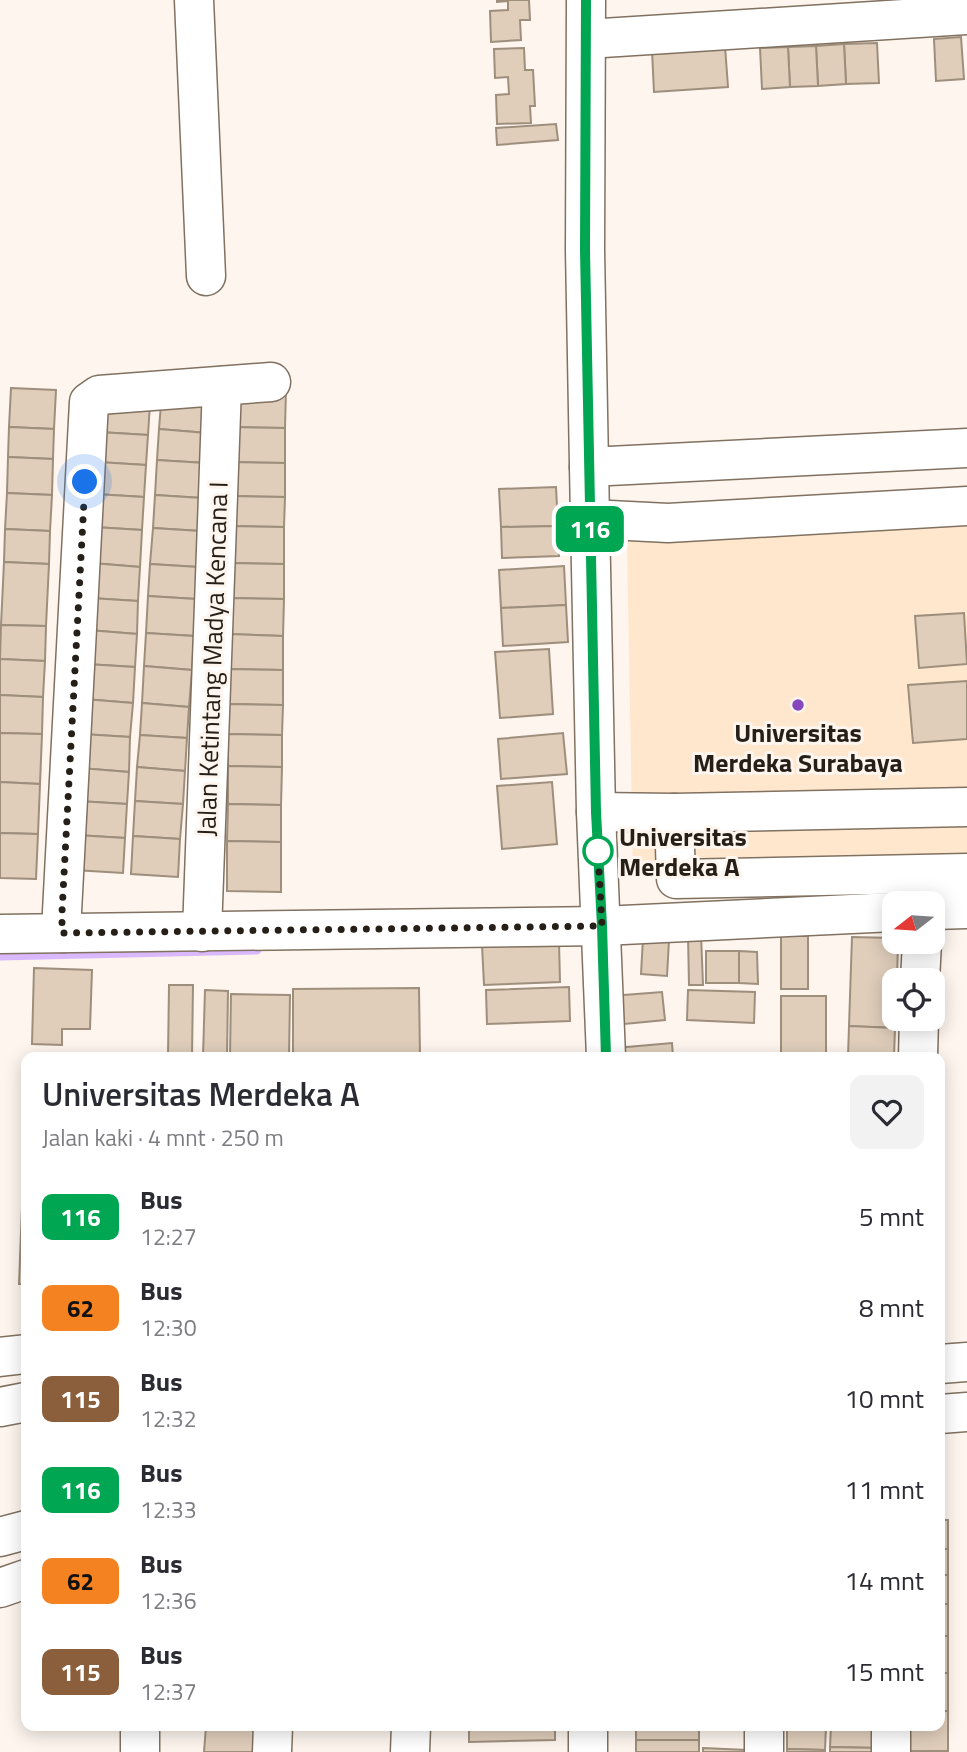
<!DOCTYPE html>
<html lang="id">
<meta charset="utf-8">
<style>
body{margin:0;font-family:"Titillium Web",sans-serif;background:#f2f2f3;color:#2b2b33;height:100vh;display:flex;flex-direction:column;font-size:26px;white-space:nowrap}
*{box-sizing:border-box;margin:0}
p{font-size:23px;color:#7c7c81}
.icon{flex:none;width:38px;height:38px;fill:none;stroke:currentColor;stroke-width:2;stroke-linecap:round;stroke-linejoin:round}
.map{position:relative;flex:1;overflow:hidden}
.sheet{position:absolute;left:21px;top:1052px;width:924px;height:679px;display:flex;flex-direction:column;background:#fff;border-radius:14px;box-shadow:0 4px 18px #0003}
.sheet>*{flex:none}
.badge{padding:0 14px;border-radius:10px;font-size:24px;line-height:46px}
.needle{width:46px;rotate:253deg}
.fabs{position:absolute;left:882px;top:891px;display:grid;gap:14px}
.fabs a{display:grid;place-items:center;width:63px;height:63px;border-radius:14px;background:#fff;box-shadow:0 4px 18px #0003;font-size:35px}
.you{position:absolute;width:35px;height:35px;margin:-18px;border:5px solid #fff;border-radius:50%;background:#1a73e8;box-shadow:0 0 0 10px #1a73e833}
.map>.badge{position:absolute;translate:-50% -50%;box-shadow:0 0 0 4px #fff}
.round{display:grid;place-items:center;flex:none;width:74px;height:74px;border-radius:14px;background:#f2f2f3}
.head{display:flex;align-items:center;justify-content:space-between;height:119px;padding:0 21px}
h1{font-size:33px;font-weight:600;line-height:52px}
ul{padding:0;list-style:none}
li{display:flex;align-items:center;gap:21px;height:91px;padding:0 21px}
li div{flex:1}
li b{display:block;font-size:26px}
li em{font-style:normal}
li .badge{min-width:77px;font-weight:700;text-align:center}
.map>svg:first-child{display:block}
.built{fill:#ffe7ce}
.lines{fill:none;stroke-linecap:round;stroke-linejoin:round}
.stream{stroke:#d9b8fe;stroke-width:9}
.building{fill:#e0cebb;stroke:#9e8e7c;stroke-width:2}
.minor-casing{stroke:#817160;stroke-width:41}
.highway-casing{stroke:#817160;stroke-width:41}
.minor{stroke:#fff;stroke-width:38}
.highway{stroke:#fff;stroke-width:38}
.line-casing{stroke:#fff;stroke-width:16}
.line{stroke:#00a651;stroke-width:10}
.walk{stroke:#251f18;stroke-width:7;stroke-dasharray:0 12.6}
.poi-dot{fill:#8748bd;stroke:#fdf5ee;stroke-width:2.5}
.stop-dot{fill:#fff;stroke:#00a651;stroke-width:3.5}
.labels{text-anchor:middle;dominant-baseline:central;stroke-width:6;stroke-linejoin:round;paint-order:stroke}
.street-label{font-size:26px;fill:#251f18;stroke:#fdf5ee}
.poi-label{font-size:26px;font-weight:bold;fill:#251f18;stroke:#fdf5ee}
.stop-label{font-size:26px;font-weight:bold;fill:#251f18;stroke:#fdf5ee;text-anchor:start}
</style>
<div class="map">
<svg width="967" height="1752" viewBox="0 0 967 1752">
<rect width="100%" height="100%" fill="#fdf5ee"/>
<path class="built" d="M967,524V869L633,876L627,541Z"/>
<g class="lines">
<path class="stream" d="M0,956L257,950"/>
</g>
<g class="building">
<path d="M497,0H529L530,20H520L521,40L491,42L490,11L508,10V1L497,2Z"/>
<path d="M961,37L964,79L936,81L934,39Z"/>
<path d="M877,43L879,83L846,84L844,44Z"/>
<path d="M844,44L846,84L818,86L816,46Z"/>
<path d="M725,46L728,87L654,92L652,51Z"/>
<path d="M816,46L818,86L790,87L788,47Z"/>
<path d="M788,47L790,87L762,89L760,48Z"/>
<path d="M524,48L525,70H533L535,106H530L531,123L497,124L496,95L509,94L508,77L495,78L494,49Z"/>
<path d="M556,124L558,140L497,145L496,128Z"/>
<path d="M11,388L56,390L54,429L9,427Z"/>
<path d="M232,389L286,390L285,428L231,427Z"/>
<path d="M162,392L209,396L207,433L159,429Z"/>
<path d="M101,400L150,403L148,435L99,432Z"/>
<path d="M9,427L54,429L53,459L8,457Z"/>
<path d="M231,427L285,428V463L231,462Z"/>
<path d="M159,429L207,433L205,463L157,460Z"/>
<path d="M99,432L148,435L146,465L98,462Z"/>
<path d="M8,457L53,459L52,495L7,493Z"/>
<path d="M157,460L205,463L202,498L155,495Z"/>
<path d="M98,462L146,465L144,497L95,494Z"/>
<path d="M231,462L285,463V497L230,496Z"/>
<path d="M556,487L558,526L501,527L499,489Z"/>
<path d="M7,493L52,495L50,531L5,529Z"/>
<path d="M95,494L144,497L142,530L94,527Z"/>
<path d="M155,495L202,498L200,531L153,528Z"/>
<path d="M230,496L285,497L284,527L230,526Z"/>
<path d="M230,526L284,527V564L230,563Z"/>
<path d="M558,526L559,556L502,558L501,527Z"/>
<path d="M94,527L142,530L140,567L92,563Z"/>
<path d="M153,528L200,531L198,567L150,564Z"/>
<path d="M5,529L50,531L49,564L4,562Z"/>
<path d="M4,562L49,564L46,626L1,625Z"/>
<path d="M92,563L140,567L138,601L90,598Z"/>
<path d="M230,563L284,564V599L230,598Z"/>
<path d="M150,564L198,567L196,599L148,596Z"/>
<path d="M564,566L566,605L501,608L499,570Z"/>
<path d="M148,596L196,599L194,636L146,633Z"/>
<path d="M90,598L138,601L137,634L88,630Z"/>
<path d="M230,598L284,599L283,636L229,634Z"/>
<path d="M566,605L568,642L503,646L501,608Z"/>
<path d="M964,613L967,664L919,668L915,616Z"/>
<path d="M1,625L46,626L45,661L0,659Z"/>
<path d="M88,630L137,634L135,667L86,664Z"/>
<path d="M146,633L194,636L192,670L144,666Z"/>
<path d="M229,634L283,636V670L229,669Z"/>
<path d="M549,649L553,714L500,718L495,652Z"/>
<path d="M0,659L45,661L43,697L0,695Z"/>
<path d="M86,664L135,667L133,703L84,699Z"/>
<path d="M144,666L192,670L189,707L142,703Z"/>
<path d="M229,669L283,670V705L228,704Z"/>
<path d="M967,681V739L913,743L908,685Z"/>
<path d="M0,695L43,697L42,734L0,733Z"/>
<path d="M84,699L133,703L130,737L82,734Z"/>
<path d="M142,703L189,707L187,738L140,735Z"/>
<path d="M228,704L283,705L282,735L228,734Z"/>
<path d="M0,733L42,734L40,784L0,782Z"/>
<path d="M563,733L567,774L501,779L498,739Z"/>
<path d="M82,734L130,737L129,772L80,768Z"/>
<path d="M228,734L282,735V767L228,766Z"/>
<path d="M140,735L187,738L185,771L137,767Z"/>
<path d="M228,766L282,767L281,805L228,804Z"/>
<path d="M137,767L185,771L183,804L135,801Z"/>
<path d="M80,768L129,772L127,804L78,801Z"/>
<path d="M0,782L40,784L38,834L0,833Z"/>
<path d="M552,782L557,844L502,849L497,786Z"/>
<path d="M78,801L127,804L125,838L76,835Z"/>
<path d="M135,801L183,804L180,839L133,836Z"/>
<path d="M228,804L281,805V842L227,841Z"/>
<path d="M0,833L38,834L36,879L0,878Z"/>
<path d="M76,835L125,838L123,873L74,870Z"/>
<path d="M133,836L180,839L178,877L131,874Z"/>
<path d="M227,841L281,842V892L227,891Z"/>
<path d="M701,934L703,985H689L688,935Z"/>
<rect x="781" y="936" width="27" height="53"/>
<path d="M852,937L894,938V942H898L897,980H894L895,1028L849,1026Z"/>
<path d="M643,938L669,940L667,976L641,974Z"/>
<path d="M559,942L560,982L484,985L482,945Z"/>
<rect x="706" y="951" width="33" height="32"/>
<path d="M739,951L757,952L758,984L739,983Z"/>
<path d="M34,968L92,970L90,1029H62V1045L32,1044Z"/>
<path d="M169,985H193L192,1057H168Z"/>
<path d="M569,987L570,1021L487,1024L486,990Z"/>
<path d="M419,988L420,1057H293V989Z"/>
<path d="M205,990L228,991L227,1057H203Z"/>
<path d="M688,990L755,992L754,1023L687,1020Z"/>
<path d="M662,992L665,1020L614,1025L611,996Z"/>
<path d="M231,994L290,995L289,1057H230Z"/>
<rect x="781" y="996" width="45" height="61"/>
<path d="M849,1026L895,1028L894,1057H848Z"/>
<path d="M672,1043L673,1057H617L616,1048Z"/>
<path d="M23,1182H26V1284H19Z"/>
<rect x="940" y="1520" width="8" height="29"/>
<rect x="940" y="1549" width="8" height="26"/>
<rect x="940" y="1575" width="8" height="29"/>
<rect x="940" y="1604" width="8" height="32"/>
<rect x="940" y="1636" width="8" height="37"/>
<rect x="940" y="1673" width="8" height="38"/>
<path d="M940,1711H948V1751H904V1726H940Z"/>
<path d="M206,1726L258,1727L257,1752H204Z"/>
<path d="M469,1726H555V1740L469,1742Z"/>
<rect x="636" y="1726" width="63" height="14"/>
<path d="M787,1726H826L825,1750L787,1749Z"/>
<path d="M831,1726H880V1748L830,1747Z"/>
<rect x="636" y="1740" width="63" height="12"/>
<path d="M830,1747L880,1748L879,1752H830Z"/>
<path d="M703,1748L747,1750V1752H703Z"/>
<path d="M787,1749L825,1750V1752H787Z"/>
</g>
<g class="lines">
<g class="minor-casing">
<g id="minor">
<path d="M194,0L206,276"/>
<path d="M586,0L585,250L590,519L596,812L606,1057"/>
<path d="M587,39L967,15"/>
<path d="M589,467L967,448"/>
<path d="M590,519L668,523L967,506"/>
<path d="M596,812L674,813L967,807"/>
<path d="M674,813L676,879L967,873"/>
<path d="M933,910L967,909"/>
<path d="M202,932L222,386"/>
<path d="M63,933L62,912L89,402L99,395L271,382"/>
<path d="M0,934L602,926L894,912"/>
<path d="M920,980L922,942"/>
<path d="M918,1057L919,1018"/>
<path d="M0,1357L26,1354"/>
<path d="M0,1407L26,1402"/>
<path d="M588,1726V1752"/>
<path d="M140,1752V1726"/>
<path d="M272,1752L273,1726"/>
<path d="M410,1752L411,1726"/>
<path d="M764,1752V1726"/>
<path d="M891,1752V1726"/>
</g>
</g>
<g class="highway-casing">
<g id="highway">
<path d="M940,1364L967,1362"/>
<path d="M940,1414L967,1412"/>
<path d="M0,1537L26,1530"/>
<path d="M0,1588L26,1579"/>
</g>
</g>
<use href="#minor" class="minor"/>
<use href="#highway" class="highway"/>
</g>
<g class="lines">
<g class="line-casing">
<path id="line" d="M586,0L585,250L596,812L602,926L606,1057"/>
</g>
<use href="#line" class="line"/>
<path class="walk" d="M85,482L62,912V933L602,926L598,851"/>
</g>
<circle class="poi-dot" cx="798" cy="705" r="7"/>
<circle class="stop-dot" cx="598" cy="851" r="14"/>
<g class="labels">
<g class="street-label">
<text transform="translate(212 659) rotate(-88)">Jalan Ketintang Madya Kencana I</text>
</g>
<g class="poi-label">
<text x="798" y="732">Universitas<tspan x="798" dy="30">Merdeka Surabaya</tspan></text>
</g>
<g class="stop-label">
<text x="619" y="836">Universitas<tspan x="619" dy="30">Merdeka A</tspan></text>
</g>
</g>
</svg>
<div class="fabs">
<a><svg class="needle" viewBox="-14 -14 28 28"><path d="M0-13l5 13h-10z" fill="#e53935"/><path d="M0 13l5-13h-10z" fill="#7c7c81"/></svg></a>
<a><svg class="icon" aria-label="locate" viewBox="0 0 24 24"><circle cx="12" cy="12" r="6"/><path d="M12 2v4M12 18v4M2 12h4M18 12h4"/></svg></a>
</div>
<div class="you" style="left:85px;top:482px"></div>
<b class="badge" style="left:590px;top:529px;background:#00a651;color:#fff">116</b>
<section class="sheet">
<div class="head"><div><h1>Universitas Merdeka A</h1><p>Jalan kaki · 4 mnt · 250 m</p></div><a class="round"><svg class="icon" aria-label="heart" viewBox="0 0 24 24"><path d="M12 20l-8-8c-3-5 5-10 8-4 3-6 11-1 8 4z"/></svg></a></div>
<ul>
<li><span class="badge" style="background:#00a651;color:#fff">116</span><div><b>Bus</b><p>12:27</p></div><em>5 mnt</em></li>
<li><span class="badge" style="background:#f58220;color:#111">62</span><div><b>Bus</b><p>12:30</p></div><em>8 mnt</em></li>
<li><span class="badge" style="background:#8b5e3c;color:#fff">115</span><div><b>Bus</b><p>12:32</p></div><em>10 mnt</em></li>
<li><span class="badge" style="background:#00a651;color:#fff">116</span><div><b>Bus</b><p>12:33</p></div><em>11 mnt</em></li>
<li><span class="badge" style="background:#f58220;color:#111">62</span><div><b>Bus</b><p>12:36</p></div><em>14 mnt</em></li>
<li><span class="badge" style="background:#8b5e3c;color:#fff">115</span><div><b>Bus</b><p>12:37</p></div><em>15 mnt</em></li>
</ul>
</section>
</div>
